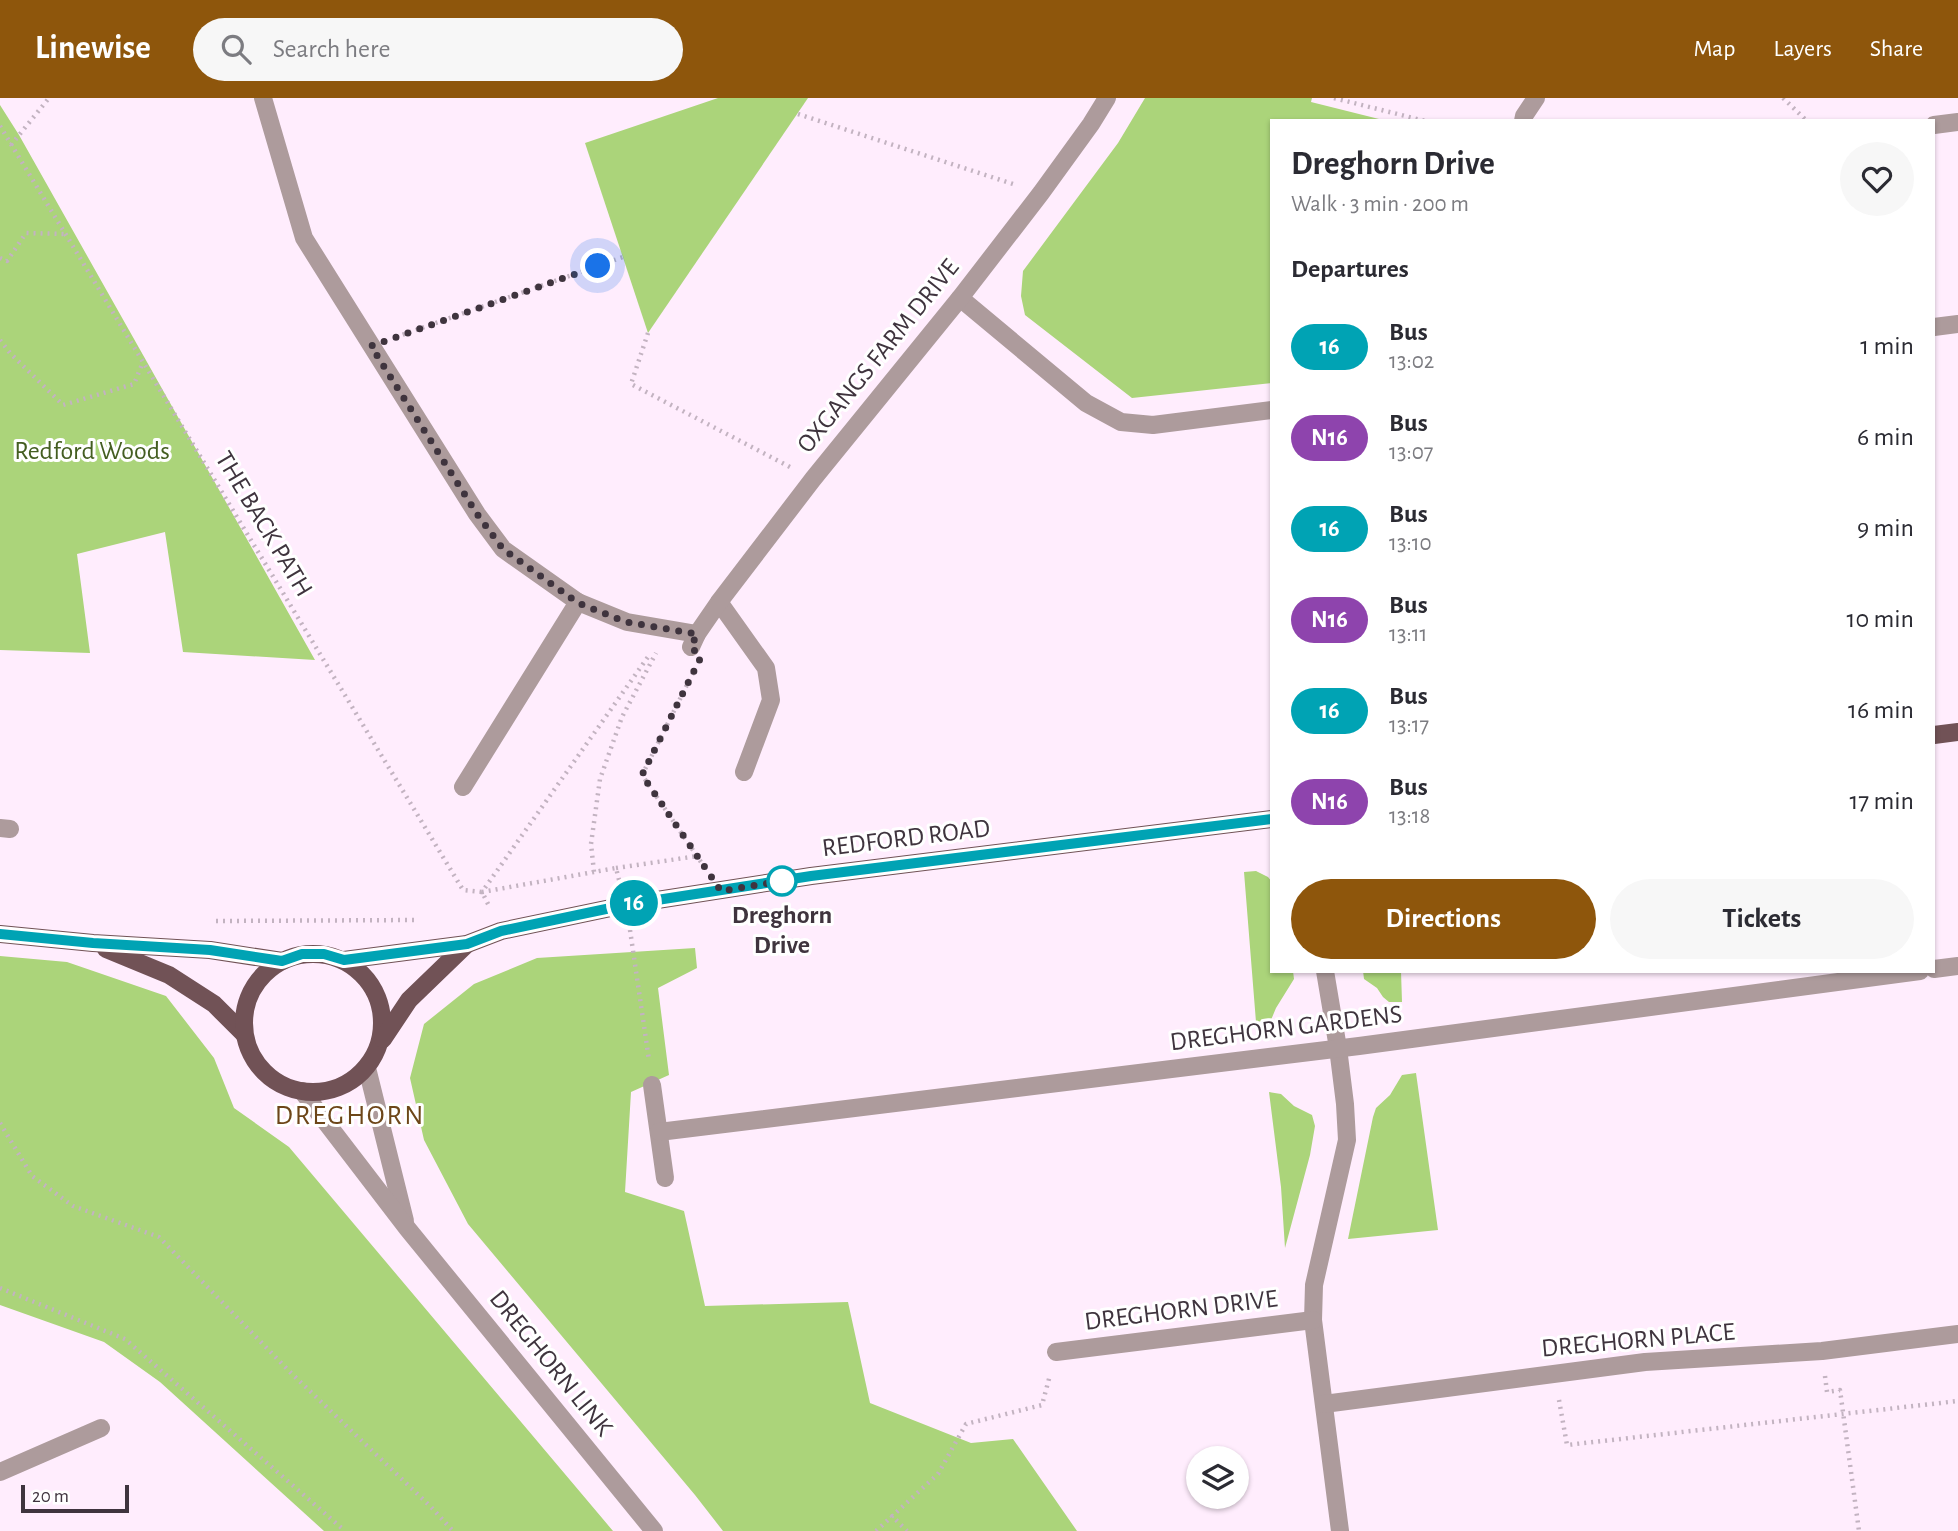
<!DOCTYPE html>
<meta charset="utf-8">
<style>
body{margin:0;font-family:"Alegreya Sans",sans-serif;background:#f7f7f7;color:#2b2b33;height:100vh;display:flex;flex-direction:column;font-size:26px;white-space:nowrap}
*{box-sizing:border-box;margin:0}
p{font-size:23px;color:#7c7c81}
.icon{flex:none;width:38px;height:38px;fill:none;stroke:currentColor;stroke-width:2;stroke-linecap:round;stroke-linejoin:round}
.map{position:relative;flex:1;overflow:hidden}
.panel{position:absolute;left:1270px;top:21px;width:665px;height:854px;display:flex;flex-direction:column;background:#fff;border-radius:0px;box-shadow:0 2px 5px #0004}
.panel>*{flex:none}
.badge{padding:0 14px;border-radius:23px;font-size:24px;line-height:46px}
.controls{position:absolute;left:1186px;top:1348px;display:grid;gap:14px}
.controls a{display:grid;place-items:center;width:63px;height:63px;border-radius:50%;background:#fff;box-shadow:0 2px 5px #0004;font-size:35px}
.scale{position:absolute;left:21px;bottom:18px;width:108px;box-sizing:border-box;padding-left:7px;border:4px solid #3f343e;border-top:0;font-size:19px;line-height:24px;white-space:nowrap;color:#3f343e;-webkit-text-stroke:5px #fff;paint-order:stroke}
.you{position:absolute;width:35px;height:35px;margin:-18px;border:5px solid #fff;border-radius:50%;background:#1a73e8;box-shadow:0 0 0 10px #1a73e833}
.map>.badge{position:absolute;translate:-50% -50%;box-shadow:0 0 0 4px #fff}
h2{padding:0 21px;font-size:26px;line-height:63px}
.round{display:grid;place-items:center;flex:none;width:74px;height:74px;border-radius:37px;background:#f7f7f7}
.head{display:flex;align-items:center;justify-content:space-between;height:119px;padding:0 21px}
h1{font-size:33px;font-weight:700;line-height:52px}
.primary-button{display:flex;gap:14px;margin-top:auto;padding:14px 21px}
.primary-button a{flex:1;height:80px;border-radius:42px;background:#8e560c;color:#fff;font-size:28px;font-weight:700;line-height:80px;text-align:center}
.primary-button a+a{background:#f7f7f7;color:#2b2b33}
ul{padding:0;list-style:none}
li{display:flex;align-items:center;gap:21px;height:91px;padding:0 21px}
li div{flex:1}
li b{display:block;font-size:26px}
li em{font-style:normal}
li .badge{min-width:77px;font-weight:700;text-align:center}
header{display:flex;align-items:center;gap:42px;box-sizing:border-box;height:98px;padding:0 35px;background:#8e560c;color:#fff}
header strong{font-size:33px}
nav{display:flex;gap:38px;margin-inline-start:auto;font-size:24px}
.search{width:490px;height:63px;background:#f7f7f7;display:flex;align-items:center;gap:18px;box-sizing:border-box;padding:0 24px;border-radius:38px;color:#7c7c81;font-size:26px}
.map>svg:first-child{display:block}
.green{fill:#abd47a}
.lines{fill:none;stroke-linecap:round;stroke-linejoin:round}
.path{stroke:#c3b3c1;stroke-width:4.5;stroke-dasharray:2 5;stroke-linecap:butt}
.minor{stroke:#ad9b9c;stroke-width:18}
.major{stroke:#715256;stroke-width:18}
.line-casing{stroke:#fff;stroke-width:16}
.line{stroke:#00a3b4;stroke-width:10}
.walk{stroke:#3f343e;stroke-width:7;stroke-dasharray:0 12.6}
.stop-dot{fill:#fff;stroke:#00a3b4;stroke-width:3.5}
.labels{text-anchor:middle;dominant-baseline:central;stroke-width:6;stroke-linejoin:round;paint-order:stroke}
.street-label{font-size:26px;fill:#3f343e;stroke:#fff}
.park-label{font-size:26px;fill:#445e21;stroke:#fff}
.stop-label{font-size:26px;font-weight:bold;fill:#3f343e;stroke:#fff}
.neighbourhood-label{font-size:28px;letter-spacing:2px;fill:#6d4619;stroke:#fff}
</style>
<header>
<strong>Linewise</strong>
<div class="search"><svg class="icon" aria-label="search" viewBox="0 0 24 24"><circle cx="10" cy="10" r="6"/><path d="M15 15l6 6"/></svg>Search here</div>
<nav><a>Map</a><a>Layers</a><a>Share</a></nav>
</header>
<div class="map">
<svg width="1958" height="1433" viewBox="0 0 1958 1433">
<rect width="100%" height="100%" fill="#ffedfd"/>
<g class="green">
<path d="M718,0H808L648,235L585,45Z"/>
<path d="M1145,0H1312L1311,4L1387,23H1272V285L1132,300L1025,217L1021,198L1023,173L1118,45Z"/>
<path d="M0,7L19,37L315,562L183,554L165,434L77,456L90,555L0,552Z"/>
<path d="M1256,773L1268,779L1272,784V873H1293L1294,881L1276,910L1271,922L1256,924L1244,774Z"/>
<path d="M695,850L697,870L658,890L669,977L631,994L625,1094L684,1113L705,1208L848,1204L870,1305L971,1345L1013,1341L1077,1433H723L695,1397L468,1126L424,1042L410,980L424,926L474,886L537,860Z"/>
<path d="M0,858L67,864L166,898L214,960L234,1010L289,1049L613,1433H324L160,1284L104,1244L0,1207Z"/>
<path d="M1363,873H1401L1402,904H1389L1383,899L1377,890L1364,881Z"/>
<path d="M1416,975L1438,1132L1348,1141L1373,1019L1376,1010L1390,997L1402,977Z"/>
<path d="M1269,994L1281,996L1294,1008L1312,1017L1315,1028L1310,1057L1285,1150L1281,1089Z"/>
</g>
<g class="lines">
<g class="path">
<path d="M1334,0L1425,23"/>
<path d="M1783,0L1807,23"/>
<path d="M798,16L1013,86"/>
<path d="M0,28L463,792L482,794L490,810"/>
<path d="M11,47L49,0"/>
<path d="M0,160L7,163L26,135L65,136"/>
<path d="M648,235L631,286L790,369"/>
<path d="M396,239L623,159"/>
<path d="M0,242L10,255L63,307L134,286L143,264"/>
<path d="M693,575L642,677L703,767"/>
<path d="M616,770L698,758"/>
<path d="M594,774L482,794L650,556"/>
<path d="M619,782L616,770L594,774L591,746L600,681L622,619L656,555"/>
<path d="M216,823L418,822"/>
<path d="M630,832L649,962"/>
<path d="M0,1025L32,1078L73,1108L159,1139L290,1274L431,1409L453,1433"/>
<path d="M0,1190L125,1241L345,1433"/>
<path d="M1825,1278L1827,1294L1840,1292L1859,1433"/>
<path d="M1559,1302L1567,1347L1958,1303"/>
<path d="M891,1417L907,1433"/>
<path d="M876,1433L938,1376L966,1326L1042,1307L1050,1277"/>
</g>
<g class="minor">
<path d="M263,0L304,140L477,416L503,451L578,504L627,524L697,536"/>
<path d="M1523,23L1524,18L1536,0"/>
<path d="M1934,27L1958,24"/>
<path d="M960,200L1086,305L1121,324L1153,327L1272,312"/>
<path d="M1934,229L1958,226"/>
<path d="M719,504L766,570L771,602L744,674"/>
<path d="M691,549L697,536L719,504L813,381L960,200L1041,95L1091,26L1107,0"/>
<path d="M463,689L578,504"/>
<path d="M0,730L10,731"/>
<path d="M1934,871L1958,868"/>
<path d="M1325,873L1338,950L1345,1006L1347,1042L1314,1187L1313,1222L1340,1433"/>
<path d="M367,970L405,1123"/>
<path d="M652,987L665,1080"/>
<path d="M302,993L407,1130L654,1433"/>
<path d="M659,1034L1359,948L1920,873"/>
<path d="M1056,1254L1313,1222"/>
<path d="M1324,1306L1645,1264L1822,1253L1958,1236"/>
<path d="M0,1374L101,1330"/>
</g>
<g class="major">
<path d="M1934,637L1958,634"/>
<path d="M0,836L93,845L210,852L282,863"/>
<path d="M106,851L169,877L214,906L244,936"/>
<circle cx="313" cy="925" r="69"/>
<path d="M344,862L467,846L501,833L625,807L811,778L1272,721"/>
<path d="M383,941L409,902L467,846"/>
</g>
</g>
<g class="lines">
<g class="line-casing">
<path id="line" d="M0,836L93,845L210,852L282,863L302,856H324L344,862L467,846L501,833L625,807L811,778L1272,721"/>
</g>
<use href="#line" class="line"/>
<path class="walk" d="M598,168L371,248L477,416L503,451L578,505L626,524L697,536L691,549L701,559L642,677L721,793L788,782L782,783"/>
</g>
<circle class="stop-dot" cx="782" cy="783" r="14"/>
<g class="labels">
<g class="street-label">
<text transform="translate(878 258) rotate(-51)">OXGANGS FARM DRIVE</text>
<text transform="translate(264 426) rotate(59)">THE BACK PATH</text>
<text transform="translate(906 740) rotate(-7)">REDFORD ROAD</text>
<text transform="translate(1286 930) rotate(-7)">DREGHORN GARDENS</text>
<text transform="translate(1181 1212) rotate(-7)">DREGHORN DRIVE</text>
<text transform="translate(1638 1242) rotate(-5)">DREGHORN PLACE</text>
<text transform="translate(551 1265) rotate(51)">DREGHORN LINK</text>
</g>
<g class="park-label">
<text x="92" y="353">Redford Woods</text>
</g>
<g class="stop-label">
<text x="782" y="817">Dreghorn<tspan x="782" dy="30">Drive</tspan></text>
</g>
<g class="neighbourhood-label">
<text x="350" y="1018">DREGHORN</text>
</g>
</g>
</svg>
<div class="controls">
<a><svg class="icon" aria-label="layers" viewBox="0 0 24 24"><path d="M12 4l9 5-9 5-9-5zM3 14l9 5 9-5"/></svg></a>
</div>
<div class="scale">20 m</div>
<div class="you" style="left:598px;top:168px"></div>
<b class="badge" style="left:634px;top:805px;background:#00a3b4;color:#fff">16</b>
<section class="panel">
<div class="head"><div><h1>Dreghorn Drive</h1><p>Walk · 3 min · 200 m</p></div><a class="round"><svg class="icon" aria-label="heart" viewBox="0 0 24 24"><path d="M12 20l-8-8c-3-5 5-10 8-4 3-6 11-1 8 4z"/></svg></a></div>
<h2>Departures</h2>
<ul>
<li><span class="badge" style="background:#00a3b4;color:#fff">16</span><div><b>Bus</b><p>13:02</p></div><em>1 min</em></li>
<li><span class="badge" style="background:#8e44ad;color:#fff">N16</span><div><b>Bus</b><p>13:07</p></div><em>6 min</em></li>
<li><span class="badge" style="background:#00a3b4;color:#fff">16</span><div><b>Bus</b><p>13:10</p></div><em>9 min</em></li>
<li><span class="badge" style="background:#8e44ad;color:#fff">N16</span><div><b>Bus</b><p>13:11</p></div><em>10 min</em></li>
<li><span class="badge" style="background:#00a3b4;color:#fff">16</span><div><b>Bus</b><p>13:17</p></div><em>16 min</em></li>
<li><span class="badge" style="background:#8e44ad;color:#fff">N16</span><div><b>Bus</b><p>13:18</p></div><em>17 min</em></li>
</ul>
<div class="primary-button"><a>Directions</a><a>Tickets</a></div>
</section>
</div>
